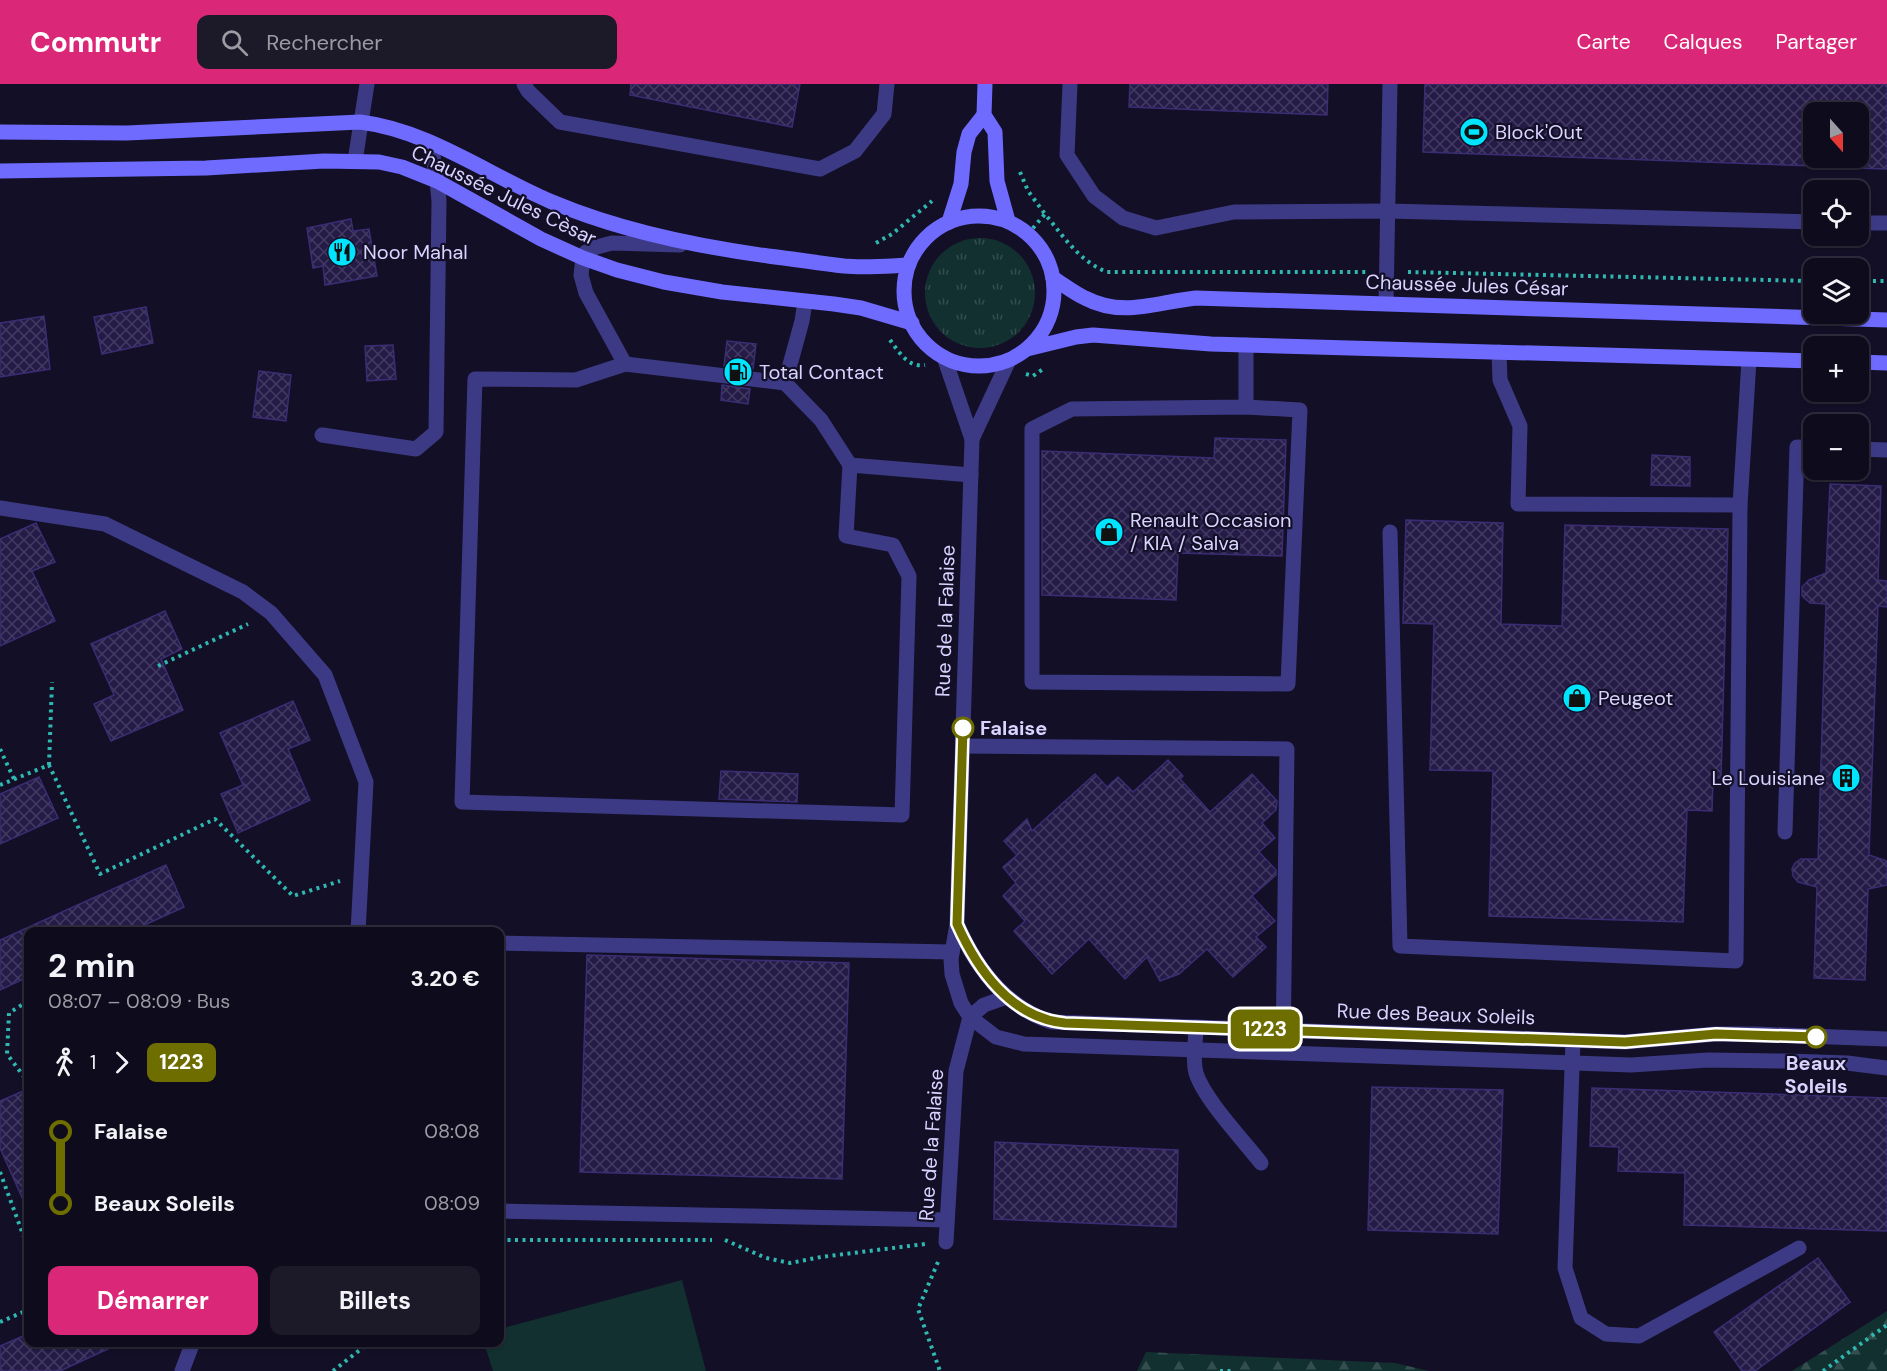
<!DOCTYPE html>
<html lang="fr">
<meta charset="utf-8">
<style>
body{margin:0;font-family:"DM Sans",sans-serif;background:#1c1929;color:#f1f3f6;height:100vh;display:flex;flex-direction:column;font-size:22px;white-space:nowrap}
*{box-sizing:border-box;margin:0}
p{font-size:20px;color:#9b9ba3}
.icon{flex:none;width:33px;height:33px;fill:none;stroke:currentColor;stroke-width:2;stroke-linecap:round;stroke-linejoin:round}
.map{position:relative;flex:1;overflow:hidden}
.details{position:absolute;left:24px;top:843px;width:480px;height:420px;display:flex;flex-direction:column;background:#0e0b1c;border-radius:12px;box-shadow:0 2px 4px #0004,0 0 0 2px #2e2b3b}
.details>*{flex:none}
.badge{padding:0 12px;border-radius:9px;font-size:21px;line-height:39px}
.needle{width:39px;rotate:159deg}
.controls{position:absolute;left:1803px;top:18px;display:grid;gap:12px}
.controls a{display:grid;place-items:center;width:66px;height:66px;border-radius:12px;background:#0e0b1c;box-shadow:0 2px 4px #0004,0 0 0 2px #2e2b3b;font-size:30px}
.map>.badge{position:absolute;translate:-50% -50%;box-shadow:0 0 0 3px #fff}
.legs{display:flex;align-items:center;gap:9px;height:66px;padding:0 24px;font-size:20px}
.legs p{margin-inline-start:auto}
.head{display:flex;align-items:center;justify-content:space-between;height:102px;padding:0 24px}
h1{font-size:33px;font-weight:700;line-height:45px}
.primary-button{display:flex;gap:12px;margin-top:auto;padding:12px 24px}
.primary-button a{flex:1;height:69px;border-radius:12px;background:#db2777;color:#fff;font-size:24px;font-weight:700;line-height:69px;text-align:center}
.primary-button a+a{background:#1c1929;color:#f1f3f6}
ul{padding:0 24px;list-style:none}
li{display:flex;align-items:center;gap:21px;height:72px;font-size:22px}
li i{display:grid;place-items:center;width:9px;height:100%;margin:0 8px;background:currentColor}
li i::after{content:'';width:15px;height:15px;margin:-8px;border:4px solid;border-radius:50%;background:#0e0b1c}
li p{margin-inline-start:auto}
li:first-child i{background:linear-gradient(#0000 50%,currentColor 0)}
li:last-child i{background:linear-gradient(currentColor 50%,#0000 0)}
header{display:flex;align-items:center;gap:36px;box-sizing:border-box;height:84px;padding:0 30px;background:#db2777;color:#fff}
header strong{font-size:28px}
nav{display:flex;gap:33px;margin-inline-start:auto;font-size:21px}
.search{width:420px;height:54px;background:#1c1929;display:flex;align-items:center;gap:15px;box-sizing:border-box;padding:0 21px;border-radius:12px;color:#9b9ba3;font-size:22px}
.map>svg:first-child{display:block}
.grass{fill:url(#grass-tufts)}
.forest{fill:url(#forest-firs)}
.pitch{fill:#12302f}
.building{fill:url(#building-cross-hatch);stroke:#3b2d73;stroke-width:1.5}
.lines{fill:none;stroke-linecap:round;stroke-linejoin:round}
.path{stroke:#2fb8b0;stroke-width:4;stroke-dasharray:3 4.5;stroke-linecap:butt}
.service{stroke:#3d3a85;stroke-width:15}
.minor{stroke:#3d3a85;stroke-width:15}
.tertiary{stroke:#3d3a85;stroke-width:15}
.secondary{stroke:#6f6bff;stroke-width:15}
.line-1-casing{stroke:#fff;stroke-width:14}
.line-1{stroke:#6e6e00;stroke-width:9}
.stop-1-dot{fill:#fff;stroke:#6e6e00;stroke-width:3}
.labels{text-anchor:middle;dominant-baseline:central;stroke-width:4.5;stroke-linejoin:round;paint-order:stroke}
.poi-label{font-size:20px;fill:#d9d4ff;stroke:#130f26;text-anchor:start}
.street-label{font-size:20px;fill:#d9d4ff;stroke:#130f26}
.stop-label{font-size:20px;font-weight:bold;fill:#d9d4ff;stroke:#130f26;text-anchor:start}
</style>
<header>
<strong>Commutr</strong>
<div class="search"><svg class="icon" aria-label="search" viewBox="0 0 24 24"><circle cx="10" cy="10" r="6"/><path d="M15 15l6 6"/></svg>Rechercher</div>
<nav><a>Carte</a><a>Calques</a><a>Partager</a></nav>
</header>
<div class="map">
<svg width="1887" height="1287" viewBox="0 0 1887 1287">
<defs>
<pattern id="grass-tufts" width="24" height="20" patternUnits="userSpaceOnUse" patternTransform="scale(1.5)"><rect width="24" height="20" fill="#12302f"/><path d="M3 7l-1-3M5 7V3M7 7l1-3M15 17l-1-3M17 17v-4M19 17l1-3" fill="none" stroke="#344d4e"/></pattern>
<pattern id="forest-firs" width="22" height="20" patternUnits="userSpaceOnUse" patternTransform="scale(1.5)"><rect width="22" height="20" fill="#12302f"/><path d="M5 1l3.5 6h-7zM16 11l3.5 6h-7z" fill="#344d4e"/></pattern>
<pattern id="building-cross-hatch" width="8" height="8" patternUnits="userSpaceOnUse" patternTransform="scale(1.5)"><rect width="8" height="8" fill="#241b47"/><path d="M0 0l8 8M0 8l8-8" fill="none" stroke="#433b63"/></pattern>
</defs>
<rect width="100%" height="100%" fill="#130f26"/>
<circle class="grass" cx="980" cy="209" r="55"/>
<g class="forest">
<path d="M1887,1227V1287H1792Z"/>
<path d="M1146,1268L1395,1279L1429,1287H1137Z"/>
</g>
<path class="pitch" d="M682,1196L706,1287H493L484,1259L500,1258V1245Z"/>
<g class="building">
<path d="M631,0H800L792,43L630,11Z"/>
<path d="M1130,0H1328L1327,31L1129,23Z"/>
<path d="M1425,0H1887V85L1858,84V28H1814V82L1423,68Z"/>
<path d="M351,135L353,147L369,145L377,192L325,201L323,182L313,184L307,144Z"/>
<path d="M146,223L153,259L102,270L94,233Z"/>
<path d="M44,232L50,285L0,293V239Z"/>
<path d="M727,257L756,260L753,285L724,282Z"/>
<path d="M393,261L396,295L367,297L365,262Z"/>
<path d="M259,287L291,291L286,337L253,333Z"/>
<path d="M722,301L750,305L748,320L721,316Z"/>
<path d="M1215,354L1286,356L1282,472L1178,469L1176,516L1042,511V367L1214,374Z"/>
<path d="M1652,371L1690,373V402L1651,401Z"/>
<path d="M1830,400L1881,402L1878,496L1887,497V523L1878,522L1869,771L1887,777V801L1868,805L1865,896L1814,894L1817,803L1798,798L1793,792L1792,785L1795,779L1801,775H1818L1826,520L1810,519L1802,512V503L1809,496L1826,489Z"/>
<path d="M1406,436L1503,439L1501,540L1562,542L1565,441L1728,445L1721,694H1713L1712,727L1687,726L1683,838L1489,832L1493,687L1430,686L1434,540L1403,539Z"/>
<path d="M36,439L55,478L32,487L55,537L0,562V455Z"/>
<path d="M165,527L182,565L161,575L183,626L111,657L94,620L114,611L91,560Z"/>
<path d="M293,617L310,656L288,665L310,716L238,749L221,710L243,701L220,649Z"/>
<path d="M1168,676L1183,692L1180,695L1210,728L1252,690L1277,717L1276,726L1262,739L1275,754L1259,768L1276,786V791L1252,812L1275,837L1256,853L1266,863L1233,893L1207,865L1179,890L1160,897L1147,873L1125,895L1089,855L1052,890L1014,847L1025,837L1003,812L1016,799L1003,783L1017,771L1004,757L1027,735L1032,747L1095,690L1107,703L1118,693L1133,708Z"/>
<path d="M721,687L798,690L797,718L719,715Z"/>
<path d="M39,693L58,734L0,760V710Z"/>
<path d="M166,781L184,823L129,848H28V893L0,906V856Z"/>
<path d="M587,871L849,879L842,1095L580,1088Z"/>
<path d="M1372,1003L1503,1006L1498,1150L1368,1146Z"/>
<path d="M1592,1004L1887,1014V1147L1684,1141L1685,1089L1618,1087L1619,1063L1590,1062Z"/>
<path d="M28,1005V1127L0,1064V1017Z"/>
<path d="M995,1058L1178,1066L1176,1143L994,1135Z"/>
<path d="M1818,1174L1850,1218L1755,1287H1742L1714,1248Z"/>
<path d="M28,1250V1258H123L60,1287H0V1262Z"/>
</g>
<g class="lines">
<g class="path">
<path d="M1020,88L1028,107L1045,130"/>
<path d="M1028,150L1045,130C1064,153 1079,177 1107,188H1366"/>
<path d="M876,159L892,150L932,117"/>
<path d="M1408,188L1814,197"/>
<path d="M1858,197H1887"/>
<path d="M890,256C899,268 908,284 925,281"/>
<path d="M1026,290L1033,292L1043,285"/>
<path d="M158,582L248,540"/>
<path d="M0,665L14,695"/>
<path d="M49,681L52,598"/>
<path d="M0,701L49,681L100,790L215,735L293,812L340,797"/>
<path d="M28,917L9,929L7,970L28,998"/>
<path d="M0,1088L28,1164"/>
<path d="M500,1156H712"/>
<path d="M725,1156L766,1174L790,1179L821,1173L925,1160"/>
<path d="M938,1178L918,1225L940,1287"/>
<path d="M0,1238L28,1226"/>
<path d="M333,1287L370,1258"/>
<path d="M1220,1287H1231"/>
<path d="M1823,1287L1887,1241"/>
</g>
<g class="service">
<path d="M524,0L528,7L560,38L820,85L855,67L884,30L887,0"/>
<path d="M1070,0L1067,71L1094,112L1123,134L1156,144L1234,128L1388,127L1814,138"/>
<path d="M1858,139H1887"/>
<path d="M680,161L612,159L593,164L586,168L583,174L581,191L586,209L625,280L785,299L802,237L805,218"/>
<path d="M1386,219L1390,0"/>
<path d="M1246,261V323L1300,326L1288,600L1032,598V345L1072,325L1246,323"/>
<path d="M1499,268L1500,296L1520,342L1518,420L1740,421L1749,276"/>
<path d="M625,280L576,296L475,295L462,718L902,731L909,492L893,461L846,452L850,381"/>
<path d="M785,299L821,336L850,381L971,391"/>
<path d="M322,351L416,365L436,348L439,117L437,97L431,59"/>
<path d="M1858,365L1887,366"/>
<path d="M0,424L105,440L243,508L271,529L325,591L366,698L358,848"/>
<path d="M1390,448L1400,862L1736,877L1740,421"/>
<path d="M963,662L1287,665L1283,968"/>
<path d="M1785,748L1797,363L1814,364"/>
<path d="M500,859L952,868"/>
<path d="M1196,943C1196,957 1192,975 1196,989C1204,1015 1244,1057 1261,1079"/>
<path d="M1573,956L1565,1184L1581,1234L1606,1250L1639,1252L1799,1164"/>
<path d="M500,1127L947,1136"/>
<path d="M182,1287L193,1258"/>
</g>
<g class="minor">
<path d="M355,77L367,0"/>
<path d="M946,1158L956,987L970,933L984,921L1007,913"/>
</g>
<g class="tertiary">
<path d="M944,273L972,355L957,840L951,875L952,890L961,919L970,933L996,953L1024,960L1631,981L1708,976L1787,977L1847,979L1887,984"/>
<path d="M972,355L1009,276"/>
<path d="M957,840C976,884 1004,922 1051,938L1625,958L1716,950H1755L1887,955"/>
</g>
<g class="secondary">
<path d="M985,0L984,31L995,48L997,97L1008,137"/>
<path d="M0,48L127,49L360,38C428,46 490,92 552,118C621,147 694,162 768,172C793,175 819,179 844,182C865,184 887,182 908,181"/>
<path d="M0,87L206,84L324,77L379,78L402,83L437,97L541,155L583,174L617,186L664,198L722,208L834,220L861,224L912,239"/>
<circle cx="979" cy="207" r="75"/>
<path d="M949,138L961,100L964,68L969,50L984,31"/>
<path d="M1053,194C1064,201 1074,209 1085,214C1123,234 1157,218 1196,214L1887,236"/>
<path d="M1027,265L1076,253L1093,251L1211,260L1814,277"/>
<path d="M1858,278L1887,279"/>
</g>
</g>
<g class="lines">
<g class="line-1-casing">
<path id="line-1" d="M963,644L957,840C977,885 1011,934 1065,939L1625,958L1716,950L1816,953"/>
</g>
<use href="#line-1" class="line-1"/>
</g>
<defs>
<g id="stadium-disc" transform="scale(1.5)"><circle r="9.5" fill="#00e5ff" stroke="#130f26"/><path d="M0-5a6.5 5 0 1 0 0 10a6.5 5 0 1 0 0-10ZM-3.5-1.8h7v3.6h-7Z" fill="#111"/></g>
<g id="restaurant-disc" transform="scale(1.5)"><circle r="9.5" fill="#00e5ff" stroke="#130f26"/><path d="M-5-6h1v4h1v-4h1v4h1v-4h1v5L-1.5 .5V6h-2V.5L-5-1ZM5-6V6H3V1.5H1.5Q1.5-4 5-6Z" fill="#111"/></g>
<g id="fuel-disc" transform="scale(1.5)"><circle r="9.5" fill="#00e5ff" stroke="#130f26"/><path d="M-5.5-6h7V0h2V4h1.3V-2.5L3-4.5l.8-.8L6-3V5H2.5V1h-1V6h-7ZM-4.2-4.7v3.2H.2V-4.7Z" fill="#111"/></g>
<g id="shop-disc" transform="scale(1.5)"><circle r="9.5" fill="#00e5ff" stroke="#130f26"/><path d="M-5-2.5h2.3a2.7 3.5 0 0 1 5.4 0H5L5.5 6h-11ZM-1.5-2.5h3a1.5 2.3 0 0 0-3 0Z" fill="#111"/></g>
<g id="building-disc" transform="scale(1.5)"><circle r="9.5" fill="#00e5ff" stroke="#130f26"/><path d="M-4-6H4V6H1V3H-1V6H-4ZM-2.5-4.3h1.7v1.8h-1.7ZM.8-4.3h1.7v1.8H.8ZM-2.5-1h1.7V.8h-1.7ZM.8-1h1.7V.8H.8Z" fill="#111"/></g>
</defs>
<g fill-rule="evenodd">
<use href="#stadium-disc" x="1474" y="48"/>
<use href="#restaurant-disc" x="342" y="168"/>
<use href="#fuel-disc" x="738" y="288"/>
<use href="#shop-disc" x="1109" y="448"/>
<use href="#shop-disc" x="1577" y="614"/>
<use href="#building-disc" x="1846" y="694"/>
</g>
<g class="stop-1-dot">
<circle cx="963" cy="644" r="10"/>
<circle cx="1816" cy="953" r="10"/>
</g>
<g class="labels">
<g class="poi-label">
<text x="1495" y="48">Block'Out</text>
<text x="363" y="168">Noor Mahal</text>
<text x="759" y="288">Total Contact</text>
<text x="1130" y="436">Renault Occasion<tspan x="1130" dy="23">/ KIA / Salva</tspan></text>
<text x="1598" y="614">Peugeot</text>
<text x="1825" y="694" text-anchor="end">Le Louisiane</text>
</g>
<g class="street-label">
<text transform="translate(504 111) rotate(26)">Chaussée Jules Cèsar</text>
<text transform="translate(1467 201) rotate(2)">Chaussée Jules César</text>
<text transform="translate(945 537) rotate(-88)">Rue de la Falaise</text>
<text transform="translate(1436 930) rotate(2)">Rue des Beaux Soleils</text>
<text transform="translate(931 1061) rotate(-86)">Rue de la Falaise</text>
</g>
<g class="stop-label">
<text x="980" y="644">Falaise</text>
<text x="1816" y="979" text-anchor="middle">Beaux<tspan x="1816" dy="23">Soleils</tspan></text>
</g>
</g>
</svg>
<div class="controls">
<a><svg class="needle" viewBox="-14 -14 28 28"><path d="M0-13l5 13h-10z" fill="#e53935"/><path d="M0 13l5-13h-10z" fill="#9b9ba3"/></svg></a>
<a><svg class="icon" aria-label="locate" viewBox="0 0 24 24"><circle cx="12" cy="12" r="6"/><path d="M12 2v4M12 18v4M2 12h4M18 12h4"/></svg></a>
<a><svg class="icon" aria-label="layers" viewBox="0 0 24 24"><path d="M12 4l9 5-9 5-9-5zM3 14l9 5 9-5"/></svg></a>
<a>+</a>
<a>−</a>
</div>
<b class="badge" style="left:1265px;top:945px;background:#6e6e00;color:#fff">1223</b>
<section class="details">
<div class="head"><div><h1>2 min</h1><p>08:07 – 08:09 · Bus</p></div><b>3.20 €</b></div>
<div class="legs"><svg class="icon" aria-label="walk" viewBox="0 0 24 24"><circle cx="13" cy="4" r="2"/><path d="M13 8l-2 6 4 7M11 14l-3 7M7 12l3-4h3l4 4"/></svg>1<svg class="icon" aria-label="forward" viewBox="0 0 24 24"><path d="M9 5l7 7-7 7"/></svg><b class="badge" style="background:#6e6e00;color:#fff">1223</b></div>
<ul>
<li><i style="color:#6e6e00"></i><b>Falaise</b><p>08:08</p></li>
<li><i style="color:#6e6e00"></i><b>Beaux Soleils</b><p>08:09</p></li>
</ul>
<div class="primary-button"><a>Démarrer</a><a>Billets</a></div>
</section>
</div>
